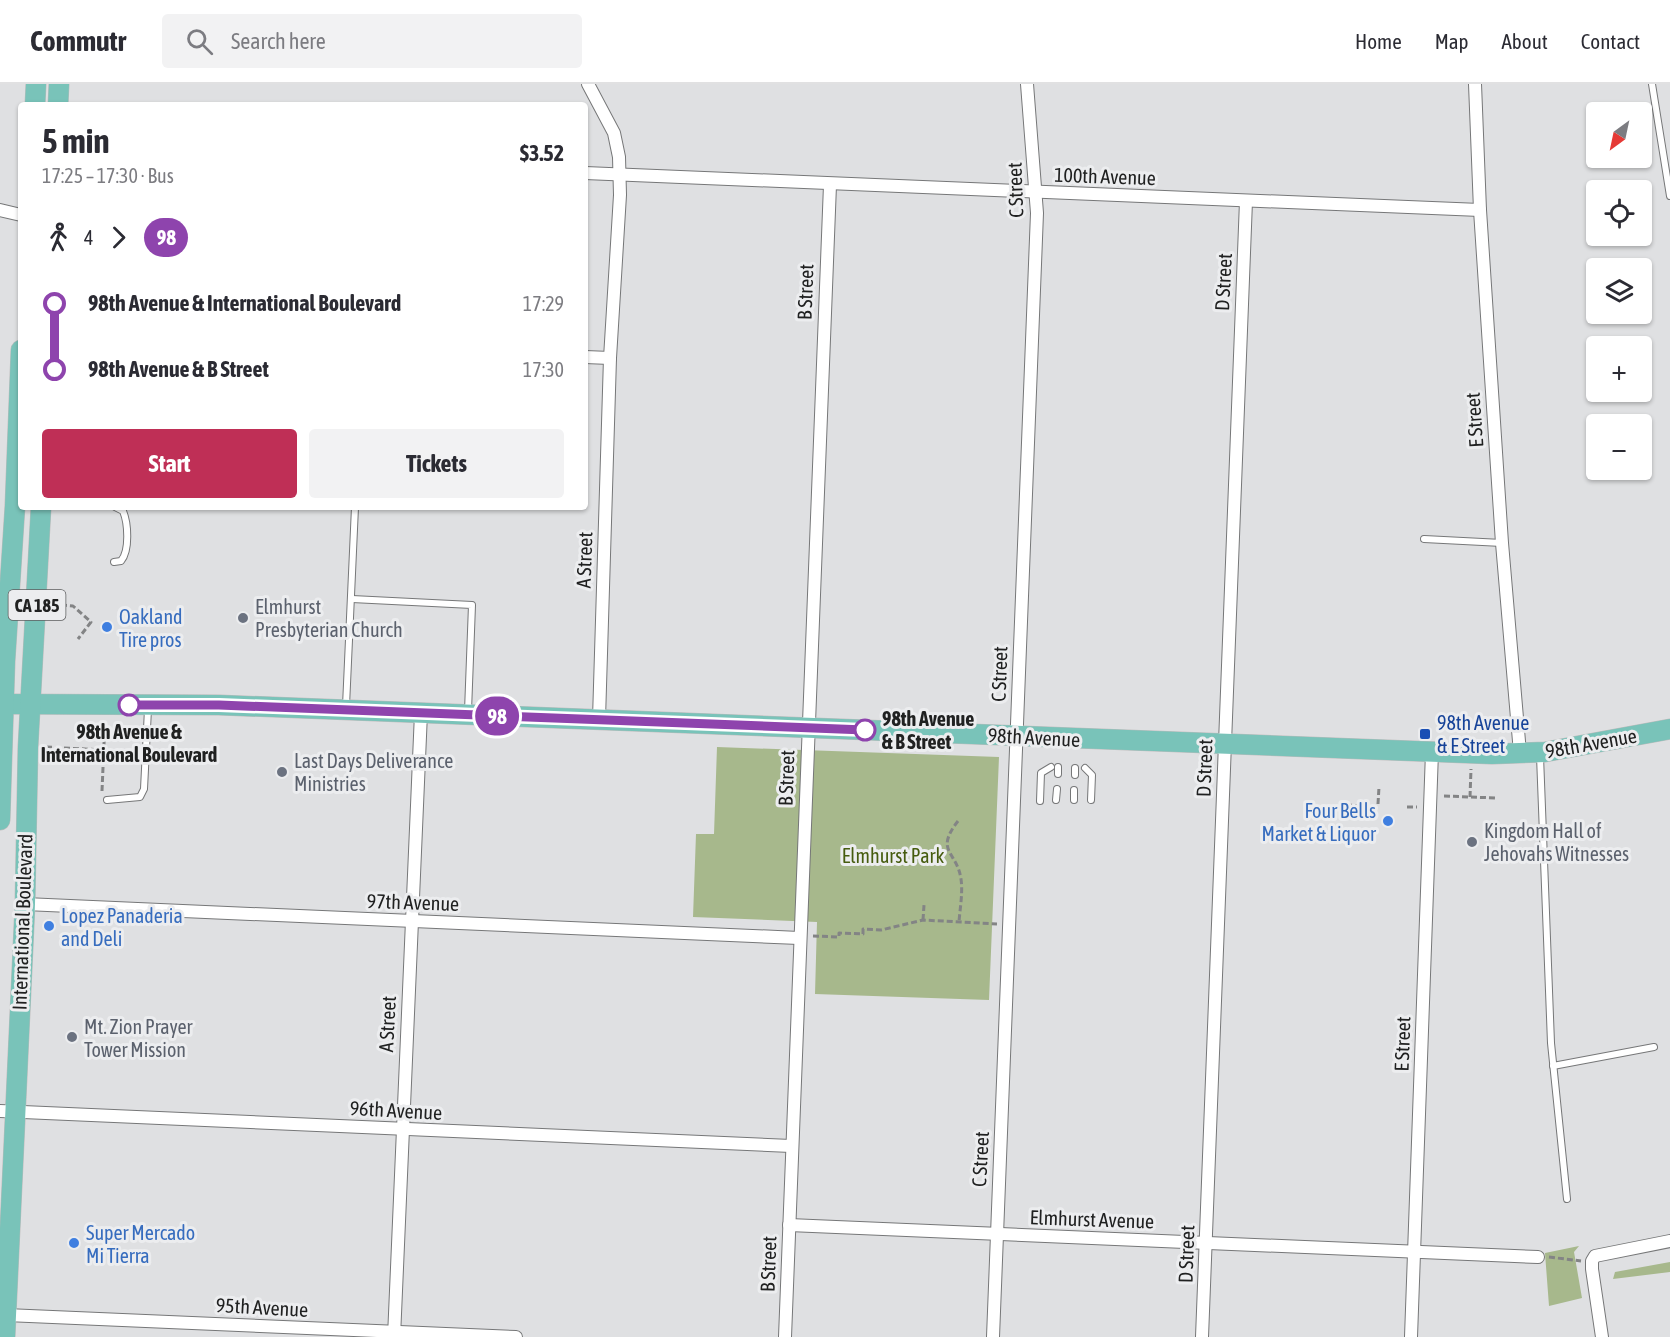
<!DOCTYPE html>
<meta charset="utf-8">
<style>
body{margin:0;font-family:"Asap Condensed",sans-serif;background:#f2f2f3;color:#2b2b33;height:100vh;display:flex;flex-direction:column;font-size:22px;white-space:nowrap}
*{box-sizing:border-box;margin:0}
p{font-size:20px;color:#7c7c81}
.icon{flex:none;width:33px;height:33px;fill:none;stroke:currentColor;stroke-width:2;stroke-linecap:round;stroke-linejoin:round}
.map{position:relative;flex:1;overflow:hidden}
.panel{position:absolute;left:18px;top:18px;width:570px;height:408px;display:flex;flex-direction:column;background:#fff;border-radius:6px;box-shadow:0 2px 4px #0004}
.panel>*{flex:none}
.badge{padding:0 12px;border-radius:20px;font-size:21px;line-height:39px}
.needle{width:39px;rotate:213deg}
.buttons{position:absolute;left:1586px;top:18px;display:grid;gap:12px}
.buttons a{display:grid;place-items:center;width:66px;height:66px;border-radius:6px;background:#fff;box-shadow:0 2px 4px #0004;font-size:30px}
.map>.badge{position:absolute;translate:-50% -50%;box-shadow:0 0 0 3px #fff}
.legs{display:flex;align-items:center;gap:9px;height:66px;padding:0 24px;font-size:20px}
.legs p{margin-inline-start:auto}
.overview{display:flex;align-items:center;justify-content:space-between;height:102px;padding:0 24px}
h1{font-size:33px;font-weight:700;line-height:45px}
.action{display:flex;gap:12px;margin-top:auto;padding:12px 24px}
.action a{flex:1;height:69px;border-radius:6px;background:#bf2f56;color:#fff;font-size:24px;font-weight:700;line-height:69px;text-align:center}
.action a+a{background:#f2f2f3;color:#2b2b33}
ul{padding:0 24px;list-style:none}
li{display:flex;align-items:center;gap:21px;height:66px;font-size:22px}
li i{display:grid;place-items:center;width:9px;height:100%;margin:0 8px;background:currentColor}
li i::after{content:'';width:15px;height:15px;margin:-8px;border:4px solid;border-radius:50%;background:#fff}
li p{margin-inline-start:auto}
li:first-child i{background:linear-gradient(#0000 50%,currentColor 0)}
li:last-child i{background:linear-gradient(currentColor 50%,#0000 0)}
header{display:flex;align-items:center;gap:36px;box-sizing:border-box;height:84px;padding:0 30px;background:#fff;border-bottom:2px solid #e1e1e2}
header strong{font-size:28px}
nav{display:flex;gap:33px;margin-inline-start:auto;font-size:21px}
.search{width:420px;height:54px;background:#f2f2f3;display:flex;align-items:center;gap:15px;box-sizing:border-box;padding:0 21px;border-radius:6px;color:#7c7c81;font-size:22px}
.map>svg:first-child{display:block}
.green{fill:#a7b88c}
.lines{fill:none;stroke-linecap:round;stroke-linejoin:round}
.service-casing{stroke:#767778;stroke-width:8}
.minor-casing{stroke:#767778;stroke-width:14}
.primary-casing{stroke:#bcbcbc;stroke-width:21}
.path{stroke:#838485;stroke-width:3;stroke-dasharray:6 3;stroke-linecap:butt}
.service{stroke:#fff;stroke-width:6}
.minor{stroke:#fff;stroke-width:12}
.primary{stroke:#79c3b9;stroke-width:20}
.line-1-casing{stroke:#fff;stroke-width:14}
.line-1{stroke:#8e44ad;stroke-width:9}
.worship-dot{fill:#6b7280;stroke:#ecedef;stroke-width:2}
.shop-dot{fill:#3f7fe0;stroke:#ecedef;stroke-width:2}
.stop-1-dot{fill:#fff;stroke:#8e44ad;stroke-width:3}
.transit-dot{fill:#1a4fb4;stroke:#ecedef;stroke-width:2}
.labels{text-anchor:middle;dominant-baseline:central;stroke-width:6;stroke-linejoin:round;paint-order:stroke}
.shield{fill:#ecedef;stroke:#5d5e5f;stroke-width:1.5}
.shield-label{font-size:18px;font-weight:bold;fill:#202121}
.street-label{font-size:20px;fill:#202121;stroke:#ecedef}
.worship-label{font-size:20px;fill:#5b616d;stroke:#ecedef;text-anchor:start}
.shop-label{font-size:20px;fill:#366cbe;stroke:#ecedef;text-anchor:start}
.stop-label{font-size:20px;font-weight:bold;fill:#202121;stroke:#ecedef;text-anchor:start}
.transit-label{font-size:20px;fill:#164399;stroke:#ecedef;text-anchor:start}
.park-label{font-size:20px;fill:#465c0f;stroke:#ecedef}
</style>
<header>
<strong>Commutr</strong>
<div class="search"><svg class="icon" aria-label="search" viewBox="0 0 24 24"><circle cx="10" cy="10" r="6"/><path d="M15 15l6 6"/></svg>Search here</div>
<nav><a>Home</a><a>Map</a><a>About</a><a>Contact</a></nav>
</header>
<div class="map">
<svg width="1670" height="1253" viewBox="0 0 1670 1253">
<rect width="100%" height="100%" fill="#dfe0e2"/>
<g class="green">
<path d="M717,663L999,673L989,916L815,910L817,838L693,833L696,750H714Z"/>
<path d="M1579,1162L1574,1168L1582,1214L1549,1222L1545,1169Z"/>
<path d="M1670,1178V1188L1613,1195L1615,1188Z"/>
</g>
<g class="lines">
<g class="service-casing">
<g id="service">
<path d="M1652,0L1670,112"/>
<path d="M1424,455L1502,459"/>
<path d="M114,478L121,477C130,466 128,439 123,427L115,423"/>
<path d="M352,515L472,521L468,627"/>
<path d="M346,622L355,423"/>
<path d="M1540,672L1551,959L1567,1115"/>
<path d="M1058,683V690"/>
<path d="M1085,684L1092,691L1091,716"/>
<path d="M1075,691V684"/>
<path d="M107,716L140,713L144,705L148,625"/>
<path d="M1056,716L1057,705"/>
<path d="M1074,716V706"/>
<path d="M1040,717L1041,689L1051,683"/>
<path d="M1553,982L1654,963"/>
</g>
</g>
<g class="minor-casing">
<g id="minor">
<path d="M588,0L614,49L619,73L620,111L610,274L599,635"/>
<path d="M1475,0L1480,126L1502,459L1520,669"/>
<path d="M585,89L1480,126"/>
<path d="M0,126L21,131"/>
<path d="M585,273L610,274"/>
<path d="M25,820L799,854"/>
<path d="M0,1027L791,1062"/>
<path d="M789,1141L1538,1173"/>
<path d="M6,1231L516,1253"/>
<path d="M394,1253L421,629"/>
<path d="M785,1253L830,101"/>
<path d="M993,1253L1037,129L1027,0"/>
<path d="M1202,1253L1246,117"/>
<path d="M1411,1253L1432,668"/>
<path d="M1602,1253L1592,1185V1177L1595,1172L1670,1157"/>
</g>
</g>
<g class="primary-casing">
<g id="primary">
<path d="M35,21L36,0"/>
<path d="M58,21L59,0"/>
<path d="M0,620L219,621L1492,670L1545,668L1670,645"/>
<path d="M0,736L5,577L15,422L21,266"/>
<path d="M5,1253L25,820L28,663L41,423"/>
</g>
</g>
<g class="path">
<path d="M52,520L73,522L91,538L78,555"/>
<path d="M46,663L104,666"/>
<path d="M102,707L105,637"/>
<path d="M1444,712L1496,714"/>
<path d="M1470,713L1471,685"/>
<path d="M1378,720L1379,703"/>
<path d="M1346,721L1369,722"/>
<path d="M1407,723H1417"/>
<path d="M958,737C934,768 957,767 961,795C963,809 960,824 959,838"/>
<path d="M923,836L924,821"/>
<path d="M813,852L839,853V849L863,850V845L881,846L923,836L997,840"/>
<path d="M1549,1173L1581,1177"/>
</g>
<use href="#service" class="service"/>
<use href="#minor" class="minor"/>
<use href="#primary" class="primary"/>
</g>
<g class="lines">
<g class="line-1-casing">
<path id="line-1" d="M129,621H219L865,646"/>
</g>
<use href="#line-1" class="line-1"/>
</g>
<g class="worship-dot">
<circle cx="243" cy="534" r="6"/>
<circle cx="282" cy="688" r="6"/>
<circle cx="1472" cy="758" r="6"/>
<circle cx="72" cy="953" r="6"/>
</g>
<g class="shop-dot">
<circle cx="107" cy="543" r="6"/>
<circle cx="1388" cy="737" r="6"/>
<circle cx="49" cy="842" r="6"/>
<circle cx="74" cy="1159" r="6"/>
</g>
<g class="stop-1-dot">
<circle cx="129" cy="621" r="10"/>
<circle cx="865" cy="646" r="10"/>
</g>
<rect class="transit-dot" x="1419" y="644" width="12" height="12" rx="3"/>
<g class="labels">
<rect class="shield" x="8.5" y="506" width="57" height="30" rx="4.5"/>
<g class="shield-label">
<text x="37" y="521">CA 185</text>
</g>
<g class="street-label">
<text transform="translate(1105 92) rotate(2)">100th Avenue</text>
<text transform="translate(1015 106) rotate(-92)">C Street</text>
<text transform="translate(1223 198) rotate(-87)">D Street</text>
<text transform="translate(805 208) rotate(-88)">B Street</text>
<text transform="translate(1474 336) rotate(-94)">E Street</text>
<text transform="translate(584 476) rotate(-88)">A Street</text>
<text transform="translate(999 590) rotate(-88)">C Street</text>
<text transform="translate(1034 653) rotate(3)">98th Avenue</text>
<text transform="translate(1591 659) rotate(-10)">98th Avenue</text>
<text transform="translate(1204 684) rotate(-88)">D Street</text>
<text transform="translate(786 694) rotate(-88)">B Street</text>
<text transform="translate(413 818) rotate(2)">97th Avenue</text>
<text transform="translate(22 838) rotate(-88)">International Boulevard</text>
<text transform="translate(387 940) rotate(-87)">A Street</text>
<text transform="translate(1402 960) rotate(-88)">E Street</text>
<text transform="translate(396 1026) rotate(3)">96th Avenue</text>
<text transform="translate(980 1075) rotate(-87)">C Street</text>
<text transform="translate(1092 1135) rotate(2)">Elmhurst Avenue</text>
<text transform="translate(1186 1170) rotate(-88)">D Street</text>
<text transform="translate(768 1180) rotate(-88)">B Street</text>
<text transform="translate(262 1223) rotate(3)">95th Avenue</text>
</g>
<g class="worship-label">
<text x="255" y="522">Elmhurst<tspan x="255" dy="23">Presbyterian Church</tspan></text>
<text x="294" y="676">Last Days Deliverance<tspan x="294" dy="23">Ministries</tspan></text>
<text x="1484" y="746">Kingdom Hall of<tspan x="1484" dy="23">Jehovahs Witnesses</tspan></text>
<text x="84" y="942">Mt. Zion Prayer<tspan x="84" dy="23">Tower Mission</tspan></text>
</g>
<g class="shop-label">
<text x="119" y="532">Oakland<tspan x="119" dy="23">Tire pros</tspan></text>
<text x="1376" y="726" text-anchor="end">Four Bells<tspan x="1376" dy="23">Market &amp; Liquor</tspan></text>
<text x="61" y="831">Lopez Panaderia<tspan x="61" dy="23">and Deli</tspan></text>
<text x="86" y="1148">Super Mercado<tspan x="86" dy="23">Mi Tierra</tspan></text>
</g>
<g class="stop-label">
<text x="882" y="634">98th Avenue<tspan x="882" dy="23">&amp; B Street</tspan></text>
<text x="129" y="647" text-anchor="middle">98th Avenue &amp;<tspan x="129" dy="23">International Boulevard</tspan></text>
</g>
<g class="transit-label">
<text x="1437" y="638">98th Avenue<tspan x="1437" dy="23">&amp; E Street</tspan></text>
</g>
<g class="park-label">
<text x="893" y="771">Elmhurst Park</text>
</g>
</g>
</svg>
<div class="buttons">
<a><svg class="needle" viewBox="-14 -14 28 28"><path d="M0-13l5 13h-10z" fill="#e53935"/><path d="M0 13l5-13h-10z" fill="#7c7c81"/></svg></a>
<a><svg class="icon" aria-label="locate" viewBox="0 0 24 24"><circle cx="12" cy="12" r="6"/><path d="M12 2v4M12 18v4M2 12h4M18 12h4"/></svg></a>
<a><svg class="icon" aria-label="layers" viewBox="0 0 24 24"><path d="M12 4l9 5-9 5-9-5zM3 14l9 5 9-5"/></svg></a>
<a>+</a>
<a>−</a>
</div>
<b class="badge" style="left:497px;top:632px;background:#8e44ad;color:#fff">98</b>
<section class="panel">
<div class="overview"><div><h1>5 min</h1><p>17:25 – 17:30 · Bus</p></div><b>$3.52</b></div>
<div class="legs"><svg class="icon" aria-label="walk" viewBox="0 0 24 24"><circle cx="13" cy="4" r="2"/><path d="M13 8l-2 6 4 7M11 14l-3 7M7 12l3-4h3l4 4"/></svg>4<svg class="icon" aria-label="forward" viewBox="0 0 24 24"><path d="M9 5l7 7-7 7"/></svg><b class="badge" style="background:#8e44ad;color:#fff">98</b></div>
<ul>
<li><i style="color:#8e44ad"></i><b>98th Avenue &amp; International Boulevard</b><p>17:29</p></li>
<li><i style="color:#8e44ad"></i><b>98th Avenue &amp; B Street</b><p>17:30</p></li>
</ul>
<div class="action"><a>Start</a><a>Tickets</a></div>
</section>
</div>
